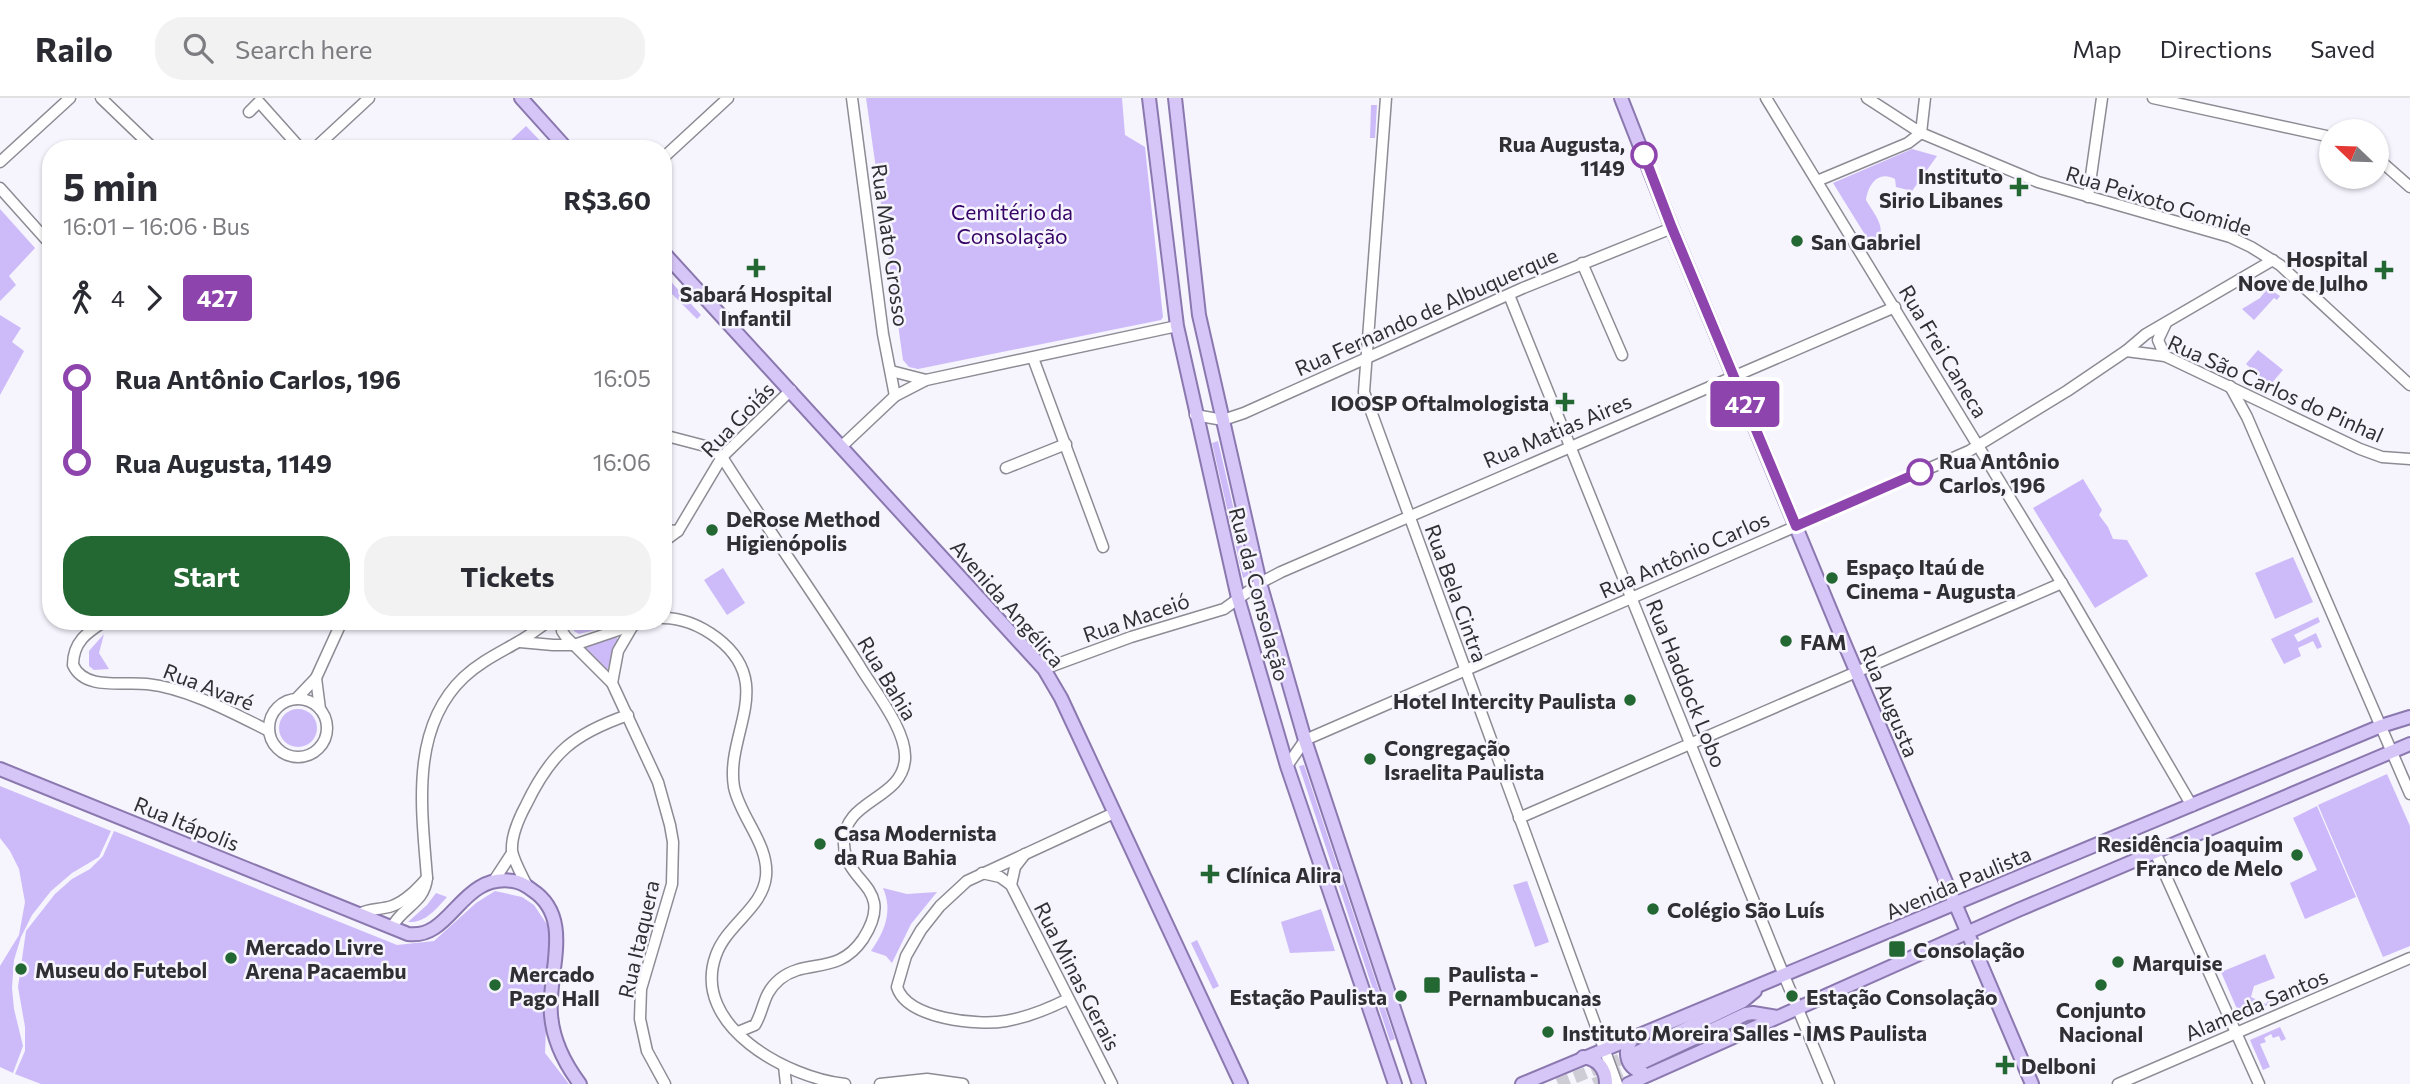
<!DOCTYPE html>
<meta charset="utf-8">
<style>
body{margin:0;font-family:Commissioner,sans-serif;background:#f2f2f3;color:#2b2b33;height:100vh;display:flex;flex-direction:column;font-size:26px;white-space:nowrap}
*{box-sizing:border-box;margin:0}
p{font-size:23px;color:#7c7c81}
.icon{flex:none;width:38px;height:38px;fill:none;stroke:currentColor;stroke-width:2;stroke-linecap:round;stroke-linejoin:round}
.map{position:relative;flex:1;overflow:hidden}
.sheet{position:absolute;left:42px;top:42px;width:630px;height:490px;display:flex;flex-direction:column;background:#fff;border-radius:28px;box-shadow:0 2px 5px #0004}
.sheet>*{flex:none}
.badge{padding:0 14px;border-radius:5px;font-size:24px;line-height:46px}
.needle{width:46px;rotate:293deg}
.fabs{position:absolute;left:2319px;top:21px;display:grid;gap:14px}
.fabs a{display:grid;place-items:center;width:70px;height:70px;border-radius:50%;background:#fff;box-shadow:0 2px 5px #0004;font-size:35px}
.map>.badge{position:absolute;translate:-50% -50%;box-shadow:0 0 0 4px #fff}
.legs{display:flex;align-items:center;gap:10px;height:77px;padding:0 21px;font-size:23px}
.legs p{margin-inline-start:auto}
.summary{display:flex;align-items:center;justify-content:space-between;height:119px;padding:0 21px}
h1{font-size:38px;font-weight:700;line-height:52px}
.action{display:flex;gap:14px;margin-top:auto;padding:14px 21px}
.action a{flex:1;height:80px;border-radius:28px;background:#236732;color:#fff;font-size:28px;font-weight:700;line-height:80px;text-align:center}
.action a+a{background:#f2f2f3;color:#2b2b33}
ul{padding:0 21px;list-style:none}
li{display:flex;align-items:center;gap:24px;height:84px;font-size:26px}
li i{display:grid;place-items:center;width:10px;height:100%;margin:0 9px;background:currentColor}
li i::after{content:'';width:18px;height:18px;margin:-9px;border:5px solid;border-radius:50%;background:#fff}
li p{margin-inline-start:auto}
li:first-child i{background:linear-gradient(#0000 50%,currentColor 0)}
li:last-child i{background:linear-gradient(currentColor 50%,#0000 0)}
header{display:flex;align-items:center;gap:42px;box-sizing:border-box;height:98px;padding:0 35px;background:#fff;border-bottom:2px solid #e1e1e2}
header strong{font-size:33px}
nav{display:flex;gap:38px;margin-inline-start:auto;font-size:24px}
.search{width:490px;height:63px;background:#f2f2f3;display:flex;align-items:center;gap:18px;box-sizing:border-box;padding:0 24px;border-radius:28px;color:#7c7c81;font-size:26px}
.map>svg:first-child{display:block}
.green{fill:#cdbbf9}
.forest{fill:#ccb8fb}
.lines{fill:none;stroke-linecap:round;stroke-linejoin:round}
.major-tunnel{stroke:#cecdd5;stroke-width:12;stroke-dasharray:12 6;stroke-linecap:butt}
.minor-casing{stroke:#8d8b93;stroke-width:13}
.major-casing{stroke:#8a78af;stroke-width:16}
.minor{stroke:#fff;stroke-width:10}
.major{stroke:#d6c6f7;stroke-width:12}
.line-1-casing{stroke:#fff;stroke-width:16}
.line-1{stroke:#8e44ad;stroke-width:10}
.stop-1-dot{fill:#fff;stroke:#8e44ad;stroke-width:3.5}
.poi-dot{fill:#236732;stroke:#f6f4fd;stroke-width:2.5}
.labels{text-anchor:middle;dominant-baseline:central;stroke-width:5;stroke-linejoin:round;paint-order:stroke}
.stop-label{font-size:21px;font-weight:bold;fill:#302f33;stroke:#f6f4fd;text-anchor:end}
.poi-label{font-size:21px;font-weight:bold;fill:#302f33;stroke:#f6f4fd;text-anchor:start}
.street-label{font-size:21px;fill:#302f33;stroke:#f6f4fd}
.park-label{font-size:21px;fill:#360467;stroke:#f6f4fd}
</style>
<header>
<strong>Railo</strong>
<div class="search"><svg class="icon" aria-label="search" viewBox="0 0 24 24"><circle cx="10" cy="10" r="6"/><path d="M15 15l6 6"/></svg>Search here</div>
<nav><a>Map</a><a>Directions</a><a>Saved</a></nav>
</header>
<div class="map">
<svg width="2410" height="986" viewBox="0 0 2410 986">
<rect width="100%" height="100%" fill="#f6f4fd"/>
<g class="green">
<path d="M866,0H1122L1125,37L1145,49L1163,219L1161,222L918,271L909,269L903,262Z"/>
<path d="M1371,7H1377L1375,40H1370Z"/>
<path d="M526,28L548,51H511L507,46Z"/>
<path d="M1912,51L1937,58L1912,93L1896,89L1895,81C1878,72 1868,87 1866,102C1875,118 1888,129 1876,148H1872L1833,85Z"/>
<path d="M0,111L35,150L9,178L16,187L0,203Z"/>
<path d="M664,176L701,217L697,221L663,187Z"/>
<path d="M2268,190L2280,198L2277,202L2274,200L2254,222L2242,211L2260,200Z"/>
<path d="M0,217L21,230L12,244L24,253L0,297Z"/>
<path d="M2258,252L2283,272L2270,287L2246,266Z"/>
<path d="M1218,343L1249,477L1243,480L1212,345Z"/>
<path d="M2293,459L2313,504L2275,521L2255,475Z"/>
<path d="M723,470L745,505L727,517L704,482Z"/>
<path d="M2318,519L2320,524L2294,537L2298,544L2316,535L2322,549L2317,551L2313,543L2298,550L2301,558L2284,566L2271,541Z"/>
<path d="M592,523L604,530L579,536L574,533L571,524Z"/>
<path d="M104,536L99,555L109,571L94,572L89,568V553Z"/>
<path d="M616,538L618,542L607,573L585,550Z"/>
<circle cx="298" cy="630" r="19"/>
<path d="M1304,667L1395,941L1390,943L1299,668Z"/>
<path d="M2387,676L2410,728V848L2383,859L2318,707Z"/>
<path d="M0,688L111,733L99,759L72,775L51,793L32,817L21,839L14,862L12,890L14,911L23,948L13,975L0,969V868L19,837L25,804L19,771L10,753L0,740Z"/>
<path d="M114,733L397,847L434,843L476,805L495,793L522,799L534,807L550,831L545,955L569,986H41L15,976L25,953V929L18,889L26,833L55,796L72,781L90,771L103,758Z"/>
<path d="M1527,783L1549,844L1535,849L1513,787Z"/>
<path d="M883,790L907,796L937,794L911,826L892,865L886,858L871,853C885,833 893,813 883,790Z"/>
<path d="M436,795L447,799C436,811 426,825 408,824L427,807Z"/>
<path d="M1321,811L1335,853L1290,855L1281,824Z"/>
<path d="M1197,842L1219,888L1213,891L1191,845Z"/>
<path d="M2265,856L2275,880L2254,888L2251,899L2266,906L2268,902L2277,901V897L2288,892L2290,898L2240,918L2221,874Z"/>
<path d="M2280,929L2286,941L2281,943L2279,938L2273,940L2271,936L2264,940L2266,944L2260,946L2270,969L2263,972L2250,942Z"/>
</g>
<g class="forest">
<path d="M2083,381L2102,412L2099,417L2108,429L2113,441L2127,442L2148,478L2095,510L2033,410Z"/>
<path d="M2317,708L2356,799L2305,821L2290,785L2317,772L2293,720Z"/>
</g>
<g class="lines">
<g class="major-tunnel">
<path d="M1558,986L1634,956"/>
<path d="M1594,986L1639,966"/>
</g>
<g class="minor-casing">
<g id="minor">
<path d="M101,0L154,51"/>
<path d="M852,0L883,236L895,298"/>
<path d="M1386,0L1364,294L1617,986"/>
<path d="M1766,0L2069,497L2192,708"/>
<path d="M1867,0L1921,35L2038,84L2230,139L2251,149L2280,167L2410,287"/>
<path d="M2153,0L2331,39"/>
<path d="M249,14L259,4L301,51"/>
<path d="M314,51L369,0"/>
<path d="M2376,59L2410,89"/>
<path d="M663,60L728,0"/>
<path d="M0,64L70,0"/>
<path d="M1817,83L1908,45L1921,35L1925,0"/>
<path d="M0,90L51,147"/>
<path d="M2088,99L2102,0"/>
<path d="M1582,165L1622,257"/>
<path d="M1509,197L1776,858L1829,986"/>
<path d="M2126,253L2165,258L2360,351L2382,359L2410,361"/>
<path d="M2165,258L2158,242L2166,225"/>
<path d="M1033,260L1103,449"/>
<path d="M926,282L1177,228"/>
<path d="M2230,288L2247,319L2410,696"/>
<path d="M1195,317L1223,322L1244,315L1523,190L1672,130"/>
<path d="M663,337L709,349L722,359C766,429 815,497 859,567C873,591 907,632 905,661C902,703 842,701 844,746C845,787 897,788 863,841C838,878 806,860 780,881C762,896 765,910 755,927L738,934"/>
<path d="M842,348L895,298L926,282L891,273"/>
<path d="M1006,370L1066,346"/>
<path d="M663,432L678,433"/>
<path d="M663,444L678,433L722,359L791,292"/>
<path d="M663,520C683,520 701,528 717,540C777,586 725,636 734,689C740,719 769,746 766,778C763,810 727,826 716,857C690,928 788,980 845,986"/>
<path d="M105,523C88,534 73,543 73,567C85,593 123,583 147,586C187,590 233,615 269,633"/>
<path d="M563,523L562,533L566,539L612,585L658,684L670,727L673,744L672,786L641,891L640,921L647,953L665,986"/>
<path d="M520,544L553,547H574L645,523"/>
<path d="M1044,571L1131,539L1224,511L1260,485L1281,474L1895,209"/>
<path d="M316,580L320,611"/>
<path d="M612,585L618,553L632,529"/>
<circle cx="298" cy="630" r="29"/>
<path d="M296,601L316,580L342,523"/>
<path d="M1287,668L1305,642L1969,353L2067,293L2126,253L2146,236L2273,162"/>
<path d="M1519,720L2062,485"/>
<path d="M2155,754L2259,986"/>
<path d="M982,775L1000,779L1011,787L1112,986"/>
<path d="M493,784L512,755"/>
<path d="M1011,787L1015,769L1025,756"/>
<path d="M527,788C522,777 514,764 512,753C511,737 519,720 526,707C551,655 573,636 628,617"/>
<path d="M359,816C369,810 381,812 392,808C406,803 417,791 427,780"/>
<path d="M392,829C403,808 424,806 427,780C422,713 409,631 464,579C480,564 499,555 518,544C529,538 539,530 549,523"/>
<path d="M1068,901C1048,911 1029,919 1006,923C978,928 907,921 897,889L906,858L921,832L940,808L967,783L1114,715"/>
<path d="M784,968L786,986"/>
<path d="M880,986L927,981L963,986"/>
<path d="M2118,986L2410,860"/>
</g>
</g>
<g class="major-casing">
<g id="major">
<path d="M521,0L567,51"/>
<path d="M1149,0L1177,228L1238,500L1287,668L1395,986"/>
<path d="M1175,0L1199,217L1260,485L1305,642L1419,986"/>
<path d="M1621,0L1672,130L1845,547L2032,986"/>
<path d="M663,154L1044,571L1061,600L1241,986"/>
<path d="M0,671L408,836C452,842 460,775 513,783C520,784 527,788 532,792C575,820 547,875 551,917C553,942 565,966 580,986"/>
<path d="M1635,938C1622,951 1625,969 1643,975"/>
<path d="M1634,956L1743,903L1755,893"/>
<path d="M1583,959C1598,961 1606,971 1606,986"/>
<path d="M1639,966L1746,916L1753,915L1777,919"/>
<path d="M1522,986L2381,628L2410,619"/>
<path d="M1628,986L2018,812L2410,646"/>
</g>
</g>
<use href="#minor" class="minor"/>
<use href="#major" class="major"/>
</g>
<g class="lines">
<g class="line-1-casing">
<path id="line-1" d="M1644,57L1672,130L1796,428L1920,374"/>
</g>
<use href="#line-1" class="line-1"/>
</g>
<g class="stop-1-dot">
<circle cx="1644" cy="57" r="12"/>
<circle cx="1920" cy="374" r="12"/>
</g>
<g class="poi-dot">
<path d="M2015.5 78.5h7v7h7v7h-7v7h-7v-7h-7v-7h7z"/>
<circle cx="1797" cy="143" r="7"/>
<path d="M752.5 159.5h7v7h7v7h-7v7h-7v-7h-7v-7h7z"/>
<path d="M2380.5 161.5h7v7h7v7h-7v7h-7v-7h-7v-7h7z"/>
<path d="M1561.5 293.5h7v7h7v7h-7v7h-7v-7h-7v-7h7z"/>
<circle cx="712" cy="432" r="7"/>
<circle cx="1832" cy="480" r="7"/>
<circle cx="1786" cy="543" r="7"/>
<circle cx="1630" cy="602" r="7"/>
<circle cx="1370" cy="661" r="7"/>
<circle cx="820" cy="746" r="7"/>
<circle cx="2297" cy="757" r="7"/>
<path d="M1206.5 765.5h7v7h7v7h-7v7h-7v-7h-7v-7h7z"/>
<circle cx="1653" cy="811" r="7"/>
<rect x="1888" y="842" width="18" height="18" rx="3.5"/>
<circle cx="231" cy="860" r="7"/>
<circle cx="2118" cy="864" r="7"/>
<circle cx="21" cy="871" r="7"/>
<circle cx="495" cy="887" r="7"/>
<rect x="1423" y="878" width="18" height="18" rx="3.5"/>
<circle cx="2101" cy="887" r="7"/>
<circle cx="1401" cy="898" r="7"/>
<circle cx="1792" cy="898" r="7"/>
<circle cx="1548" cy="934" r="7"/>
<path d="M2001.5 956.5h7v7h7v7h-7v7h-7v-7h-7v-7h7z"/>
</g>
<g class="labels">
<g class="stop-label">
<text x="1625" y="45">Rua Augusta,<tspan x="1625" dy="24">1149</tspan></text>
<text x="1939" y="362" text-anchor="start">Rua Antônio<tspan x="1939" dy="24">Carlos, 196</tspan></text>
</g>
<g class="poi-label">
<text x="2003" y="77" text-anchor="end">Instituto<tspan x="2003" dy="24">Sirio Libanes</tspan></text>
<text x="1811" y="143">San Gabriel</text>
<text x="2368" y="160" text-anchor="end">Hospital<tspan x="2368" dy="24">Nove de Julho</tspan></text>
<text x="756" y="195" text-anchor="middle">Sabará Hospital<tspan x="756" dy="24">Infantil</tspan></text>
<text x="1549" y="304" text-anchor="end">IOOSP Oftalmologista</text>
<text x="726" y="420">DeRose Method<tspan x="726" dy="24">Higienópolis</tspan></text>
<text x="1846" y="468">Espaço Itaú de<tspan x="1846" dy="24">Cinema - Augusta</tspan></text>
<text x="1800" y="543">FAM</text>
<text x="1616" y="602" text-anchor="end">Hotel Intercity Paulista</text>
<text x="1384" y="649">Congregação<tspan x="1384" dy="24">Israelita Paulista</tspan></text>
<text x="834" y="734">Casa Modernista<tspan x="834" dy="24">da Rua Bahia</tspan></text>
<text x="2283" y="745" text-anchor="end">Residência Joaquim<tspan x="2283" dy="24">Franco de Melo</tspan></text>
<text x="1226" y="776">Clínica Alira</text>
<text x="1667" y="811">Colégio São Luís</text>
<text x="245" y="848">Mercado Livre<tspan x="245" dy="24">Arena Pacaembu</tspan></text>
<text x="1913" y="851">Consolação</text>
<text x="2132" y="864">Marquise</text>
<text x="35" y="871">Museu do Futebol</text>
<text x="509" y="875">Mercado<tspan x="509" dy="24">Pago Hall</tspan></text>
<text x="1448" y="875">Paulista -<tspan x="1448" dy="24">Pernambucanas</tspan></text>
<text x="1387" y="898" text-anchor="end">Estação Paulista</text>
<text x="1806" y="898">Estação Consolação</text>
<text x="2101" y="911" text-anchor="middle">Conjunto<tspan x="2101" dy="24">Nacional</tspan></text>
<text x="1562" y="934">Instituto Moreira Salles - IMS Paulista</text>
<text x="2021" y="967">Delboni</text>
</g>
<g class="street-label">
<text transform="translate(2159 102) rotate(17)">Rua Peixoto Gomide</text>
<text transform="translate(891 147) rotate(82)">Rua Mato Grosso</text>
<text transform="translate(1426 213) rotate(-24)">Rua Fernando de Albuquerque</text>
<text transform="translate(1944 253) rotate(59)">Rua Frei Caneca</text>
<text transform="translate(2276 290) rotate(24)">Rua São Carlos do Pinhal</text>
<text transform="translate(737 321) rotate(-46)">Rua Goiás</text>
<text transform="translate(1557 332) rotate(-23)">Rua Matias Aires</text>
<text transform="translate(1684 456) rotate(-24)">Rua Antônio Carlos</text>
<text transform="translate(1457 495) rotate(70)">Rua Bela Cintra</text>
<text transform="translate(1260 496) rotate(75)">Rua da Consolação</text>
<text transform="translate(1008 505) rotate(49)">Avenida Angélica</text>
<text transform="translate(1136 519) rotate(-19)">Rua Maceió</text>
<text transform="translate(888 580) rotate(59)">Rua Bahia</text>
<text transform="translate(1687 585) rotate(68)">Rua Haddock Lobo</text>
<text transform="translate(209 588) rotate(21)">Rua Avaré</text>
<text transform="translate(1890 603) rotate(67)">Rua Augusta</text>
<text transform="translate(187 725) rotate(22)">Rua Itápolis</text>
<text transform="translate(1958 784) rotate(-23)">Avenida Paulista</text>
<text transform="translate(638 841) rotate(-77)">Rua Itaquera</text>
<text transform="translate(1078 878) rotate(63)">Rua Minas Gerais</text>
<text transform="translate(2256 906) rotate(-23)">Alameda Santos</text>
</g>
<g class="park-label">
<text x="1012" y="113">Cemitério da<tspan x="1012" dy="24">Consolação</tspan></text>
</g>
</g>
</svg>
<div class="fabs">
<a><svg class="needle" viewBox="-14 -14 28 28"><path d="M0-13l5 13h-10z" fill="#e53935"/><path d="M0 13l5-13h-10z" fill="#7c7c81"/></svg></a>
</div>
<b class="badge" style="left:1745px;top:306px;background:#8e44ad;color:#fff">427</b>
<section class="sheet">
<div class="summary"><div><h1>5 min</h1><p>16:01 – 16:06 · Bus</p></div><b>R$3.60</b></div>
<div class="legs"><svg class="icon" aria-label="walk" viewBox="0 0 24 24"><circle cx="13" cy="4" r="2"/><path d="M13 8l-2 6 4 7M11 14l-3 7M7 12l3-4h3l4 4"/></svg>4<svg class="icon" aria-label="forward" viewBox="0 0 24 24"><path d="M9 5l7 7-7 7"/></svg><b class="badge" style="background:#8e44ad;color:#fff">427</b></div>
<ul>
<li><i style="color:#8e44ad"></i><b>Rua Antônio Carlos, 196</b><p>16:05</p></li>
<li><i style="color:#8e44ad"></i><b>Rua Augusta, 1149</b><p>16:06</p></li>
</ul>
<div class="action"><a>Start</a><a>Tickets</a></div>
</section>
</div>
